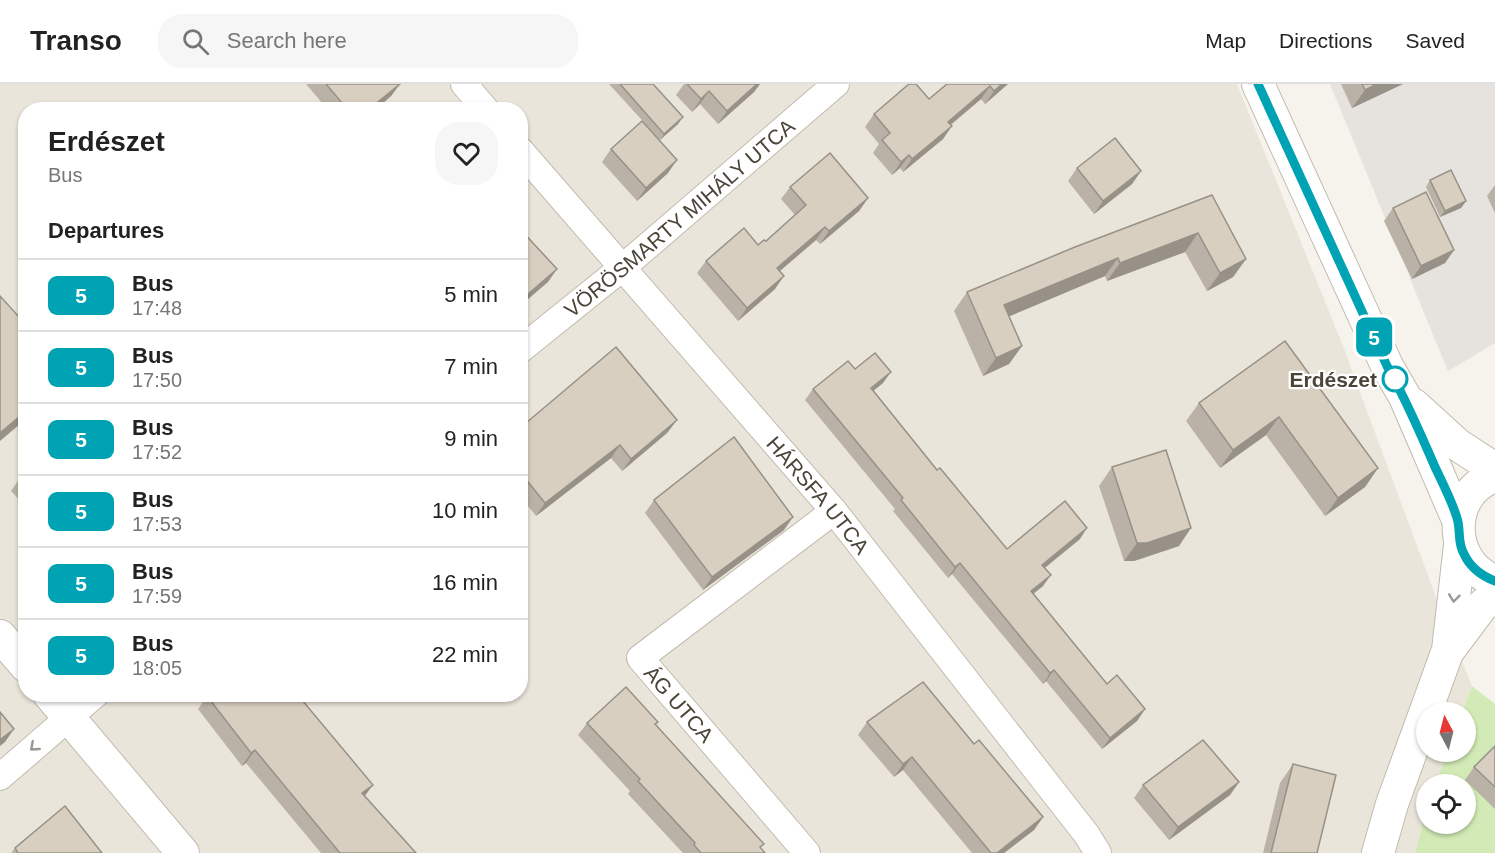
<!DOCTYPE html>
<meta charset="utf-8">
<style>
body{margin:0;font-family:Arial,sans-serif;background:#f6f6f6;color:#222;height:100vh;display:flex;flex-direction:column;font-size:22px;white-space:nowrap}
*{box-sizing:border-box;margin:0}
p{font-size:20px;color:#767676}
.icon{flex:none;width:33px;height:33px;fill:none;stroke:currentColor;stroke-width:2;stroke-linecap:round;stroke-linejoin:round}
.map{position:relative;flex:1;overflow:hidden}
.side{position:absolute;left:18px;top:18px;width:510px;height:600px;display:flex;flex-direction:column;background:#fff;border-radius:24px;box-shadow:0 2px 4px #0004}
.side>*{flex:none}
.badge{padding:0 12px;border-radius:9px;font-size:21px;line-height:39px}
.needle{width:39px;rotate:353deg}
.fabs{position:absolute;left:1416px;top:618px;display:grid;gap:12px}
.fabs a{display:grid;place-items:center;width:60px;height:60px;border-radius:50%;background:#fff;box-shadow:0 2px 4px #0004;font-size:30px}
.map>.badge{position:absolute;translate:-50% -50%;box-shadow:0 0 0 3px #fff}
h2{padding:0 30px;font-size:22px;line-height:54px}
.round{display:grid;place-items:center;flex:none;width:63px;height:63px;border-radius:24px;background:#f6f6f6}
.overview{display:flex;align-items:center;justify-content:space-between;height:102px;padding:0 30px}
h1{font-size:28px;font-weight:800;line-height:45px}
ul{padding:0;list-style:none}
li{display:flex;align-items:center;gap:18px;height:72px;padding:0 30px;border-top:2px solid #e0e0e0}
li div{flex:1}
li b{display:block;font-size:22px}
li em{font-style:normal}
li .badge{min-width:66px;font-weight:700;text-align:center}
header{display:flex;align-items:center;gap:36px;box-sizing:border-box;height:84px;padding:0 30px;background:#fff;border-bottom:2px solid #e0e0e0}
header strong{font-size:28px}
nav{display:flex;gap:33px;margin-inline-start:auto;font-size:21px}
.search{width:420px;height:54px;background:#f6f6f6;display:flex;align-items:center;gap:15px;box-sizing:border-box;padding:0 21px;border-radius:24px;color:#767676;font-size:22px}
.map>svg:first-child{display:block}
.residential{fill:#eae5da;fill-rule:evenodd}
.industrial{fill:#e6e2dd}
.green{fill:#d2eab5}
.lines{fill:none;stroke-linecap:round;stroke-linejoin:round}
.minor-casing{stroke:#c2bbae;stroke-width:28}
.tertiary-casing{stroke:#c2bbae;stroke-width:34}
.minor{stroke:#fff;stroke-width:26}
.tertiary{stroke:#fff;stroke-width:32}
.wall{fill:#bab2a6}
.shaded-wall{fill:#979187}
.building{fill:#d8cfc1;stroke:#979187;stroke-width:1.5}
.oneway{stroke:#9c9892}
.line-casing{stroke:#fff;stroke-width:14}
.line{stroke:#00a3b4;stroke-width:9}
.stop-dot{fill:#fff;stroke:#00a3b4;stroke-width:3}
.labels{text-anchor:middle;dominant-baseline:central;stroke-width:4.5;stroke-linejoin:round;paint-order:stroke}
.street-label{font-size:21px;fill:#4b4439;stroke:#fff}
.stop-label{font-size:21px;font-weight:bold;fill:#4b4439;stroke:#fff;text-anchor:end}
</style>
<header>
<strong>Transo</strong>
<div class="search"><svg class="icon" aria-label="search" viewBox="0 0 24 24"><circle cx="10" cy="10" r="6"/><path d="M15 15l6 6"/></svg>Search here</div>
<nav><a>Map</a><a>Directions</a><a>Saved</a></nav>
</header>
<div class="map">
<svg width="1495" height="769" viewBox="0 0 1495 769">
<rect width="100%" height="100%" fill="#f6f3ec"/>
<path class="residential" d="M0,0H1237L1343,262L1440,524L1472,602L1462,628H1426V668H1448L1435,700H1426V727L1415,769H0ZM26,26H520V610H26Z"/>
<path class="industrial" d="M1330,0H1495V259L1448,287Z"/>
<path class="green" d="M1472,602L1495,620V769H1415L1426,727V740H1466V700H1435L1448,668H1466V628H1462Z"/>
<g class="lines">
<g class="minor-casing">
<g id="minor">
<path d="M464,0L486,26"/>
<path id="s1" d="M520,66L834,427L1087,751L1098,769"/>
<path id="s2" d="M520,266L622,184L836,0"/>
<path d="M0,693L96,610"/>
<path d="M807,769L640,574L834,427"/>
</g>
</g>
<g class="tertiary-casing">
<g id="tertiary">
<path d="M1258,0L1387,282L1405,313L1458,436"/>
<path d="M1414,321L1458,361L1495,385"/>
<path d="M1495,392C1446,409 1447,479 1495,497"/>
<path d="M0,552L26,582"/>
<path d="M1449,566L1482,522L1495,511"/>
<path d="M49,610L183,769"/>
<path d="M1378,769L1392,720L1448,566L1460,461"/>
</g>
</g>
<use href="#minor" class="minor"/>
<use href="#tertiary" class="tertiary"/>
</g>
<g class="wall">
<path d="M306,0H400L391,12L375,26H328Z"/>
<path d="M609,0H653L678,40L660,56Z"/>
<path d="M684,0H760L754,8L718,40L700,20L692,28L676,11Z"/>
<path d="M947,0H1008L985,20L981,15L951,41L943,55L903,88L900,84L892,91L873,69L879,60L865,43L874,30L929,15Z"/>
<path d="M1341,0H1403L1352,24Z"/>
<path d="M611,65L668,89L637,117L602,78Z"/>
<path d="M1077,84L1141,87L1132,100L1094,130L1068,97Z"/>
<path d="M1430,96L1466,117L1461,124L1440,133L1426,103Z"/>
<path d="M1495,101V129L1487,112Z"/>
<path d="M790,103L868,114L859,127L820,160L816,156L780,187L775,205L738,237L697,189L706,177L758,161L766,157L795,131L781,115Z"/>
<path d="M1212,111L1246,175L1233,193L1207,207L1185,168L1107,197L1105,192L1009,232L1022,262L1009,280L983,292L954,227L967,208Z"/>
<path d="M1393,124L1454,166L1445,179L1412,195L1384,137Z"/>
<path d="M1285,257L1378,384L1365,403L1325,432L1266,351L1220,384L1186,337L1199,319Z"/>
<path d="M883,299L873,307L937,386L1007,465L1080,455L1045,483L1043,502L1033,510L1107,600L1145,625L1137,637L1102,665L1046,597L1043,600L952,490L948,494L893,427L895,425L805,316L813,305Z"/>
<path d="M677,336L667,349L622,387L611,374L536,432L520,412V344Z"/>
<path d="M1112,383L1179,462L1134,477H1124L1099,402Z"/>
<path d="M26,390V423L11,407L20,394Z"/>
<path d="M654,416L784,446L703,506L645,429Z"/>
<path d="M302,610L300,614L365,712L416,769H321L246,679L242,682L198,625L207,612Z"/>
<path d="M867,638L1043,733L1034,746L1004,769H972L903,686L894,693L858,651Z"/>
<path d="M587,639L656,640L765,769H683L628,710L630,707L578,651Z"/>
<path d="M1495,662V725L1465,696L1474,683Z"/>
<path d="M1293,680L1317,769H1263L1280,699Z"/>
<path d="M1239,698L1230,711L1169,756L1134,714L1143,701Z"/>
<path d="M15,764L102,769H11Z"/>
</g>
<g class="shaded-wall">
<path d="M400,0L391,12L375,26H368Z"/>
<path d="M757,0H760L754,8L718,40L727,27Z"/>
<path d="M1002,0H1008L985,20L994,7Z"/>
<path d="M1377,0H1403L1352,24L1365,6Z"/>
<path d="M990,2L981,15L939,50L948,38Z"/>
<path d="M709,7L700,20L692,28L701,15Z"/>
<path d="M683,33L678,40L660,56L664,50Z"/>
<path d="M952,42L943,55L903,88L912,75Z"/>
<path d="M909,71L900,84L892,91L901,78Z"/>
<path d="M677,76L668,89L637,117L646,104Z"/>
<path d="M1141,87L1132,100L1094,130L1103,117Z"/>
<path d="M868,114L859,127L820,160L829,147Z"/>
<path d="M1466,117L1461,124L1440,133L1445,127Z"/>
<path d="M825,143L816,156L768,197L777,184Z"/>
<path d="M1198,149L1185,168L1107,197L1120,179Z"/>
<path d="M1454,166L1445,179L1412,195L1421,182Z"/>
<path d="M1118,174L1105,192L991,240L1004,221Z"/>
<path d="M1246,175L1233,193L1207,207L1220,189Z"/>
<path d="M557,185L548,198L520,222V217Z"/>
<path d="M784,192L775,205L738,237L747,224Z"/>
<path d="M1022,262L1009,280L983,292L996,274Z"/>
<path d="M891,288L883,299L863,315L871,304Z"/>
<path d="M26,327V335L0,357V349Z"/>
<path d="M1279,333L1266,351L1220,384L1233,366Z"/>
<path d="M677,336L667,349L622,387L631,375Z"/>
<path d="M620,361L611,374L536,432L545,419Z"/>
<path d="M1378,384L1365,403L1325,432L1338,414Z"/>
<path d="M793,433L784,446L703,506L712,493Z"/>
<path d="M1087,444L1080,455L1035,492L1042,481Z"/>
<path d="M1191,444L1179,462L1134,477H1124L1137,459Z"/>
<path d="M960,479L952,490L948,494L955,483Z"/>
<path d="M1051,491L1043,502L1023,518L1031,507Z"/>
<path d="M1054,586L1046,597L1043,600L1050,589Z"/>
<path d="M1145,625L1137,637L1102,665L1110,654Z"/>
<path d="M14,645L5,658L0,662V656Z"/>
<path d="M255,666L246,679L242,682L251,669Z"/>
<path d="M912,673L903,686L894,693L903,680Z"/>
<path d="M1239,698L1230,711L1169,756L1178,743Z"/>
<path d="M373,701L364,713L362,709Z"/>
<path d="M1043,733L1034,746L1004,769H997Z"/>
</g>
<g class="building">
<path d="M326,0H400L368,26H348Z"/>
<path d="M620,0H653L683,33L664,50Z"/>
<path d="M687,0H757L727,27L709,7L701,15Z"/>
<path d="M909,0H916L929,15L947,0H1002L994,7L990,2L948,38L952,42L912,75L909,71L901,78L882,56L890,49L874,30Z"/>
<path d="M1362,0H1377L1365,6Z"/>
<path d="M642,37L677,76L646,104L611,65Z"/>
<path d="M1115,54L1141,87L1103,117L1077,84Z"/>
<path d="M830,69L868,114L829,147L825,143L777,184L784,192L747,224L706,177L744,144L758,161L764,156L766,157L806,121L790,103Z"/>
<path d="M1451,86L1466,117L1445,127L1430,96Z"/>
<path d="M1426,108L1454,166L1421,182L1393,124Z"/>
<path d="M1212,111L1246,175L1220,189L1198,149L1120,179L1118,174L1004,221L1022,262L996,274L967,208L1075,163Z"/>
<path d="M520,145L557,185L520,217Z"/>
<path d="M0,212L19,233L26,226V327L0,349Z"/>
<path d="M1285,257L1378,384L1338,414L1279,333L1233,366L1199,319Z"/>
<path d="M616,263L677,336L631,375L620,361L545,419L520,388V344Z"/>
<path d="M875,269L891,288L871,304L937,386L940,384L1007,465L1065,417L1087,444L1042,481L1051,491L1031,507L1107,600L1117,591L1145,625L1110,654L1054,586L1050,589L960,479L955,483L901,416L903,414L813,305L848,277L855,285Z"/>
<path d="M734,353L793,433L712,493L654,416Z"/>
<path d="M1166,366L1191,444L1147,459H1137L1112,383Z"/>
<path d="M26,390V400L20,394Z"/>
<path d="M923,598L974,660L979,656L1043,733L997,769H991L912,673L903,680L867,638Z"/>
<path d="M626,603L658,638L655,640L764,760L760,763L765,769H701L694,761L695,759L638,697L640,695L587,639Z"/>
<path d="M209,610H297L373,701L362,709L416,769H340L255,666L251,669L207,612Z"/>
<path d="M0,628L14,645L0,656Z"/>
<path d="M1203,656L1239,698L1178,743L1143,701Z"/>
<path d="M1495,662V703L1474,683Z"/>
<path d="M1293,680L1336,691L1317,769H1271Z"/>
<path d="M65,722L102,769H18L15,764Z"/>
</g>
<defs><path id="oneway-chevron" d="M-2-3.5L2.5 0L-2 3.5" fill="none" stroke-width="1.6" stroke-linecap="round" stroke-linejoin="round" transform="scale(1.5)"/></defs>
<g class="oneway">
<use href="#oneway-chevron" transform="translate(1454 514) rotate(97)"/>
<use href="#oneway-chevron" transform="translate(34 663) rotate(139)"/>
</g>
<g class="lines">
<g class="line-casing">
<path id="line" d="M1258,0L1387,282C1406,315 1420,349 1435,383C1443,400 1452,417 1457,434C1461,446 1457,458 1464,470C1470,483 1482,492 1495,497"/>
</g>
<use href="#line" class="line"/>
</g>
<circle class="stop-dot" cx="1395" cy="295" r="12"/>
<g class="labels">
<g class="street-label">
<text stroke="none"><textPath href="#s2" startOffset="207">VÖRÖSMARTY MIHÁLY UTCA</textPath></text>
<text stroke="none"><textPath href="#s1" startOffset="456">HÁRSFA UTCA</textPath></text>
<text transform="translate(679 620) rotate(49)">ÁG UTCA</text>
</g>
<g class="stop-label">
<text x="1377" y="295">Erdészet</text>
</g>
</g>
</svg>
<div class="fabs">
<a><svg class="needle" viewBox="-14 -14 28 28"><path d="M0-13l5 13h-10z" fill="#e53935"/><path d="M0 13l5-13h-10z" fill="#767676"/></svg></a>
<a><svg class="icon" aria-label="locate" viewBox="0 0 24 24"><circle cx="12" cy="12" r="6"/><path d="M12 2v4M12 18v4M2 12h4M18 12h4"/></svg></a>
</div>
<b class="badge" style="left:1374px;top:253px;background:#00a3b4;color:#fff">5</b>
<section class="side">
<div class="overview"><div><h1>Erdészet</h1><p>Bus</p></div><a class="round"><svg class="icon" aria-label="heart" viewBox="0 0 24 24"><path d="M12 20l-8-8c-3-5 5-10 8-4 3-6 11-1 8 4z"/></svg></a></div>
<h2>Departures</h2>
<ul>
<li><span class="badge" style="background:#00a3b4;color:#fff">5</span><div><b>Bus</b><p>17:48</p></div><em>5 min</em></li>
<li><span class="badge" style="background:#00a3b4;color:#fff">5</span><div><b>Bus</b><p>17:50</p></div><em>7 min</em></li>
<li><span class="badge" style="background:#00a3b4;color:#fff">5</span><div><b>Bus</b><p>17:52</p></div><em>9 min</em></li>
<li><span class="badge" style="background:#00a3b4;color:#fff">5</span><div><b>Bus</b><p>17:53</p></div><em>10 min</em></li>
<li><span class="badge" style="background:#00a3b4;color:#fff">5</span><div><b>Bus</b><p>17:59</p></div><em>16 min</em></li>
<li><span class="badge" style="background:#00a3b4;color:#fff">5</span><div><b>Bus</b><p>18:05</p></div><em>22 min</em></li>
</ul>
</section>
</div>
